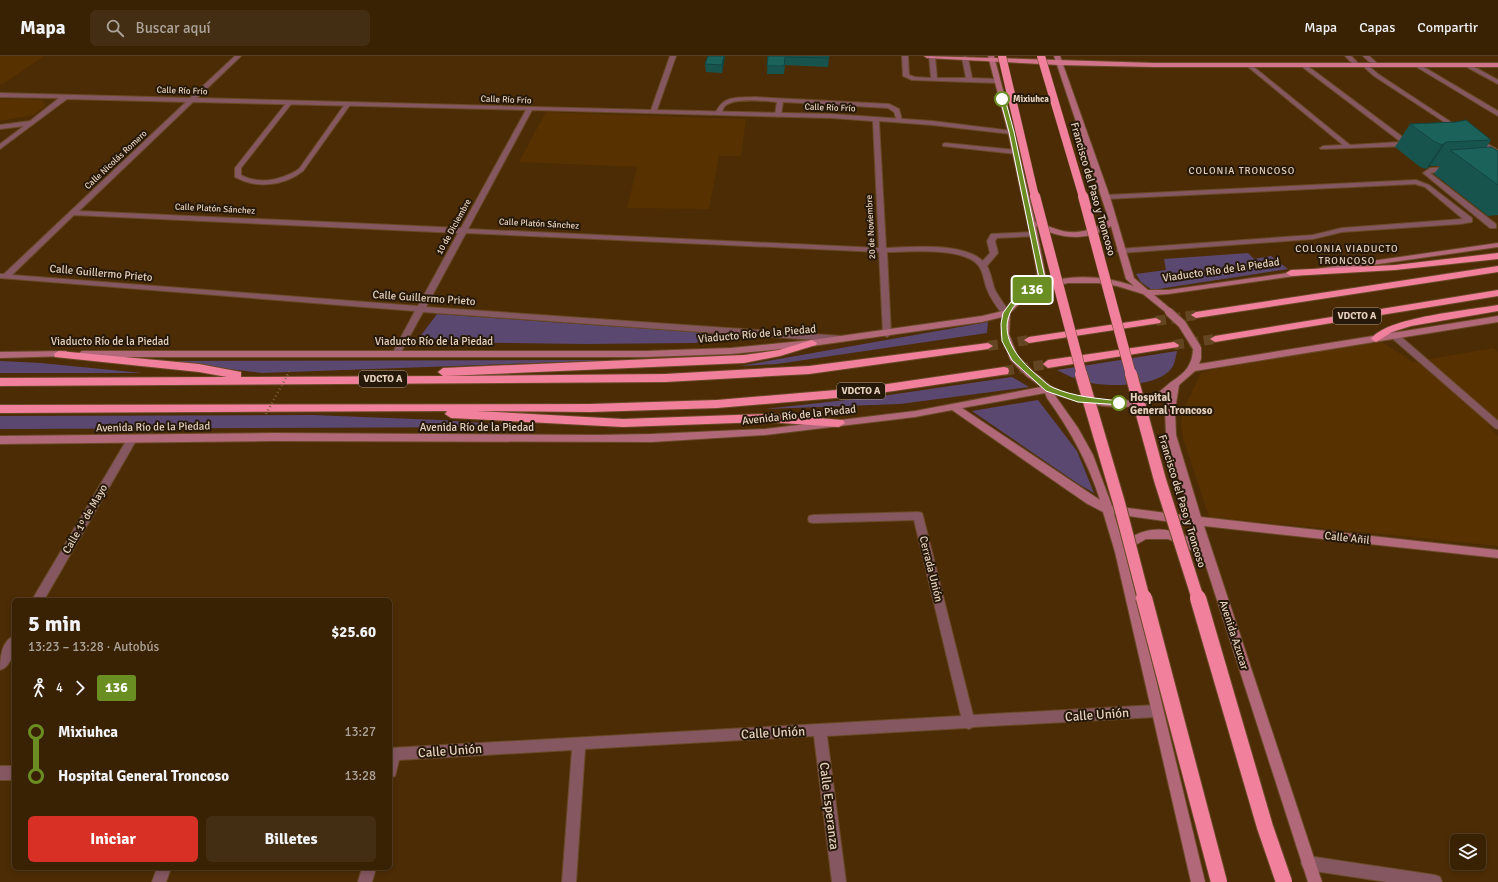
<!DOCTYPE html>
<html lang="es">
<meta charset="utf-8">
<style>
body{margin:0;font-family:Signika,sans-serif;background:#442e13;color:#f1f3f6;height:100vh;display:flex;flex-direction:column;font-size:15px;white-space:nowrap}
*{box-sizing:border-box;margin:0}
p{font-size:13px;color:#aba39a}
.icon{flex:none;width:22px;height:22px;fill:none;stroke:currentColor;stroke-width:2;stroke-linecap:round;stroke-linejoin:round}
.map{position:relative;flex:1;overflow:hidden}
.drawer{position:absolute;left:12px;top:542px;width:380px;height:272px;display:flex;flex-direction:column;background:#392104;border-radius:6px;box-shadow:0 2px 6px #0003,0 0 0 1px #533e26}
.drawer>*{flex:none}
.badge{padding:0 8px;border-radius:3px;font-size:14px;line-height:26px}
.controls{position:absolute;left:1450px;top:778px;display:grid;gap:8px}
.controls a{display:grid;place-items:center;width:36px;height:36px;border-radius:6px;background:#392104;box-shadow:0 2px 6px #0003,0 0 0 1px #533e26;font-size:20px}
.map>.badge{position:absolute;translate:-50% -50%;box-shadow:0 0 0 2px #fff}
.legs{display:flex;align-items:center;gap:6px;height:44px;padding:0 16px;font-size:13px}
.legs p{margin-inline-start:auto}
.head{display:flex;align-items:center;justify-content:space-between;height:68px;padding:0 16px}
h1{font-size:22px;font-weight:700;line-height:30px}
.action{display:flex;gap:8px;margin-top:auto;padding:8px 16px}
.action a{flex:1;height:46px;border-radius:6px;background:#d93025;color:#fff;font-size:16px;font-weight:700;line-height:46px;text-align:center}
.action a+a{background:#442e13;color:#f1f3f6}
ul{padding:0 16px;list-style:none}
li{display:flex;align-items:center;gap:14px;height:44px;font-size:15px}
li i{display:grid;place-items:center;width:6px;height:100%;margin:0 5px;background:currentColor}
li i::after{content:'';width:10px;height:10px;margin:-5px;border:3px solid;border-radius:50%;background:#392104}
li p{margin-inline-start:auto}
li:first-child i{background:linear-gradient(#0000 50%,currentColor 0)}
li:last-child i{background:linear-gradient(currentColor 50%,#0000 0)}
header{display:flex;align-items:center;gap:24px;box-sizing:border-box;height:56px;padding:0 20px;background:#392104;border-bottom:1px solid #533e26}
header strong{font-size:19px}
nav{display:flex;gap:22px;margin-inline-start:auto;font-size:14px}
.search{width:280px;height:36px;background:#442e13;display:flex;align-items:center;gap:10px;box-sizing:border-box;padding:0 14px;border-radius:6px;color:#aba39a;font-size:15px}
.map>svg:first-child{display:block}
.built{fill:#573100}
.green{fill:#5b4871}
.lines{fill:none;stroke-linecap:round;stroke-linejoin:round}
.highway-tunnel{stroke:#634521;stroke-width:10;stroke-dasharray:10 5;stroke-linecap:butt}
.lane-casing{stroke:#684a26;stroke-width:2}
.street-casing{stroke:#684a26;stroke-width:2}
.secondary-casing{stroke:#684a26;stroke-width:2}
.primary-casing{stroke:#684a26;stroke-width:2}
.highway-casing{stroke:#684a26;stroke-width:2}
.lane{fill:#855761;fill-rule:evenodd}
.street{fill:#855761;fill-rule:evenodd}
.secondary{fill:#b16879;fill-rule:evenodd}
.primary{fill:#d2758c;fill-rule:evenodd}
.highway{fill:#f1809d;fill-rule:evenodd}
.secondary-bridge-casing{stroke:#684a26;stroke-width:10;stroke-linecap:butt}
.highway-bridge-far3-casing{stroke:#684a26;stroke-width:9;stroke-linecap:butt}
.highway-bridge-far2-casing{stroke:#684a26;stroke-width:11;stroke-linecap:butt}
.highway-bridge-far1-casing{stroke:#684a26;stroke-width:14;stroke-linecap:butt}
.highway-bridge-casing{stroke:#684a26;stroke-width:18;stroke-linecap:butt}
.path-bridge-far1{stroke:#7c603f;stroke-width:2;stroke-dasharray:1 2.5;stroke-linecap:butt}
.path-bridge{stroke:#7c603f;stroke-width:2.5;stroke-dasharray:1 3;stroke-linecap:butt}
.secondary-bridge{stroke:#b16879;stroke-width:8}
.highway-bridge-far3{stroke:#f1809d;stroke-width:8}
.highway-bridge-far2{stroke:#f1809d;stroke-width:10}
.highway-bridge-far1{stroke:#f1809d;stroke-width:12}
.highway-bridge{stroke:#f1809d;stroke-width:16}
.wall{fill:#17544e}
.shaded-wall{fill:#134540}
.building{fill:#1b625b;stroke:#134540}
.line-1{fill:#6b8e23;stroke:#fff}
.stop-1-dot{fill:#fff;stroke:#6b8e23;stroke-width:2}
.labels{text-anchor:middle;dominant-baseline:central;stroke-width:4;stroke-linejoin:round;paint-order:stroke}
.far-street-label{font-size:9px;fill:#e6d1be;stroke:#27190a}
.far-stop-label{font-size:9px;font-weight:bold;fill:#e6d1be;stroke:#27190a;text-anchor:start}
.far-neighbourhood-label{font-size:10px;letter-spacing:1px;fill:#e6d1be;stroke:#27190a}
.shield{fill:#27190a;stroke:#ad9a88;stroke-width:1}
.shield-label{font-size:10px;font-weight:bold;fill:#e6d1be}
.street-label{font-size:11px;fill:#e6d1be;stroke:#27190a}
.stop-label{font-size:11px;font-weight:bold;fill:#e6d1be;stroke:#27190a;text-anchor:start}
.near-street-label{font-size:13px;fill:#e6d1be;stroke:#27190a}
</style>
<header>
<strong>Mapa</strong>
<div class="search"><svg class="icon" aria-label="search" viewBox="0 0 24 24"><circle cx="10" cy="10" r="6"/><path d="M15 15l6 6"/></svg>Buscar aquí</div>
<nav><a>Mapa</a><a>Capas</a><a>Compartir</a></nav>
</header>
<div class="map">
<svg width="1498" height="826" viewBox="0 0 1498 826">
<rect width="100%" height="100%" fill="#4c2c05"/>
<g class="built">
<path d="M0,0H44L3,28H0Z"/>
<path d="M0,43L42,44L46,50L33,59L0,65Z"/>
<path d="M546,56L746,63L741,100H719L709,153L627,152L637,111L519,106Z"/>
<path d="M1382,286L1413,306L1493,292L1498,296V367L1487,369L1498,380V490L1209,461L1183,382L1181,368L1182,356L1201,317L1253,304Z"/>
</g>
<g class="green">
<path d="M1248,197L1254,203L1271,200L1288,213L1152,234L1141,226L1136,218L1166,214L1164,203Z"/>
<path d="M437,258L736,279L695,287L585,288L416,286Z"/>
<path d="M988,266L987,277L777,308L740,310Z"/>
<path d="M1177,295C1176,299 1175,306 1173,310C1161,332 1107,331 1086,326C1075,323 1066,319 1057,314Z"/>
<path d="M617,304L262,317L162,305Z"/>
<path d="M0,305L41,307L142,317H0Z"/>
<path d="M1012,321L1029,331L900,348L765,353L882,340Z"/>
<path d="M1038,344L1077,395L1094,437L1080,429L972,355Z"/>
<path d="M312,359L440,364L540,371L0,373V360Z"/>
</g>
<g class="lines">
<g class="highway-tunnel">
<path d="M1156,265L1196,259"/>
<path d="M1174,289L1215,283"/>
<path d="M988,290L1029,284"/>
<path d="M1004,315L1048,308"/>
</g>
<g class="lane-casing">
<g id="lane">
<path d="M902,0H908L909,19L915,21L931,22L929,0H935L937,22H966L962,2L965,0L968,2L972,22L997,23L1000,25L997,27L912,24L903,20Z"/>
<path d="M754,41L889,48L899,53L902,64L897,65L894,56L888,52L783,46L781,59L778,61L775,59L777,46C765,45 732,41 724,51C723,53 722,57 720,59L715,58C723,39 736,42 754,41Z"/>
<path d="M287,46L292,47L241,112V119C259,129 282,124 299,113L345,48L350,49L303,115C284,130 256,133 235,121V112Z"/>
<path d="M945,87L1016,94L1019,96L1016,98L943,90V88Z"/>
<path d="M1449,111L1451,112V114L1430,117L1496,168V172H1490L1423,117L1430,112Z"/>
<path d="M1034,176H1037V180L997,182L995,185L998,197L986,211H983L979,209L990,197L987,185L991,178Z"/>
<path d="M1388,271L1391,272L1498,365V373L1495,372L1385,276L1384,274Z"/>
</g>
</g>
<g class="street-casing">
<g id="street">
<path d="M235,0H241L197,42L651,54L670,0H676L657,54L831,58L932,65L1013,75L1014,76L1011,78L932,69L879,65L886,192C912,191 971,185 987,210C991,217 992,226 995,234C999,242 1005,249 1010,257L1006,260L1003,259C997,251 990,242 987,233C984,226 984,219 980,212C968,190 909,196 887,196L891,278L887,281L883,278L879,196L466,177L426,251L842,280L846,283L842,286L423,256L400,298L396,301L392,298L415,255L0,222V218H4L186,46L67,43L0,93V88L24,70L0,73V69L30,65L59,42L0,41V37L190,42ZM193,46L526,54L461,172L79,155ZM532,54L831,62L873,65L879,192L468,173ZM74,159L458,177L418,250L12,219Z"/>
<path d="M1345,0H1351L1360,9L1355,10Z"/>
<path d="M1363,0H1369L1379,9L1374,10Z"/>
<path d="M1249,7L1350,89L1401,86L1301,10V8H1305L1412,88L1409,90L1321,93L1320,92L1323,90L1343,89L1247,10L1246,9Z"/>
<path d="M1365,7L1378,18L1463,74L1458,75L1374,20L1362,9Z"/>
<path d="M1417,7L1498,55V60L1415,10L1414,9Z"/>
<path d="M1467,7L1498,24V28L1465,10L1464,9Z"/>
<path d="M1476,81L1498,94V99L1474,84V82Z"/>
<path d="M1416,124L1429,129L1472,162V166L1460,168L1342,176L1313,183L1121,197L1117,195L1118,193L1313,179L1342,172L1463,163L1425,131L1415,128L1106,143L1102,141L1106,139Z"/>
<path d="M132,379L137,383L44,544H32L129,380Z"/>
<path d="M918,456L922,457L923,460L973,659L1156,649L1160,651L1162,655L1160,659L1156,661L973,671L969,673L966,672L827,680L846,826H832L814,680L585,693L576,826H562L572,694L399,704L395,720L390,722V692L961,660L914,464L813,467L809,466L808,463L809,460L813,459Z"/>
<path d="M14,580C14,592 13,610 0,614C0,603 1,585 14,580Z"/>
<rect x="0" y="710" width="14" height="14"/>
<path d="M1308,800L1435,819L1440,821L1442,826H1387L1308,814L1303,812L1301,807L1303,802Z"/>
<path d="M157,812H171L166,826H152Z"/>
<path d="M362,812H376L372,826H358Z"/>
</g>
</g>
<g class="secondary-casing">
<g id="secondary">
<path d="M988,0H994L1014,76L1035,166C1041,166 1047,170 1053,172C1073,180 1091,176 1109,164L1054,0H1060L1110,141L1134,222L1148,234H1168L1498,187V191L1168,238L1154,239L1172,254L1173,256L1169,259L1143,238L1117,230L1098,227H1068L1043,233L1030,239L1019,248L1010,257L1009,279L1005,282L1001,279L1002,261L982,266L812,290L731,298L646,301H82L78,298L82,295H646L731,292L812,284L982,260L1003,255L1013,244L1035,231L1038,222L1030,178L1008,76ZM1036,170C1059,183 1088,186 1111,170L1126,223L1134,230C1105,220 1073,218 1044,227L1046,222Z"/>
<path d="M1498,260V266L1195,315L1179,329L1175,354L1176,379L1201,461L1498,494V502L1204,470L1322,826H1308L1205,507L1186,490L1168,483H1146L1125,495L1205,826H1191L1115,496L1103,456L1086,447L952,354L915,361L765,379L652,386L273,385L0,388V380L273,377L598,379L652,378L765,373L915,355L1041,331L1027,320L1025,318L1030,315C1039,317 1044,326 1052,331C1074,343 1131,350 1154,339C1160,336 1166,330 1171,326C1185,317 1193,309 1193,292L1197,289L1201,292V303L1199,308ZM1045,337L1047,342C1070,374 1088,406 1100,444L962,352ZM1169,337L1165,354L1166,379L1190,460L1112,450L1093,399L1078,372L1054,338C1089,350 1137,360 1169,337ZM1114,458L1193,469L1199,488C1176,470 1146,468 1123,487Z"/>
<path d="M66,295L70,298L69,300L0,302V296Z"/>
</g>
</g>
<g class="primary-casing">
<path id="primary" d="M924,0L1154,7H1498V11H1154L1059,9L927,2Z"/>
</g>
<g class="highway-casing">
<g id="highway">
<path d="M1498,197V203L1395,214L1291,220L1286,217L1291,214L1395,209Z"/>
<path d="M1498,210V216L1196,262L1191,259L1196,256Z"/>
<path d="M1498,234V240L1215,286L1210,283L1215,280Z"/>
<path d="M1498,249V255L1411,270L1392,276L1376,286L1371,283C1386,261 1471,254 1498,249Z"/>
<path d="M1156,262L1161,265L1160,267L1029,287L1024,284L1029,281Z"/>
<path d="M812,284L817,287L816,289L780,300L744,307L444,320L665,318L809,310L988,287L993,290L988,293L809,318L665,326L0,330V322L227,321L199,316L55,301L54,299L55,297L59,295L199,308L241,316V321L443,320L438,316L443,312L744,299L779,294Z"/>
<path d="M1174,286L1179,289L1178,291L1048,312L1043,308L1048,304Z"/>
<path d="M1004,311L1008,312L1009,315L1008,318L860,340L717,352L591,356L476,355L623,363L767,358L843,364L845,367L839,371L767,366L623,371L451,362L445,358L447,355L0,357V349L591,348L717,344L860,332Z"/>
</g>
</g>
<use href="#lane" class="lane"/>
<use href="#street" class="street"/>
<use href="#secondary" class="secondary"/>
<use href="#primary" class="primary"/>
<use href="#highway" class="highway"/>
<g class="secondary-bridge-casing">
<g id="secondary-bridge">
<path d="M1169,256L1182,268L1197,292"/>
<path d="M1005,279L1014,302L1030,318"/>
</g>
</g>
<g class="highway-bridge-far3-casing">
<g id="highway-bridge-far3">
<path d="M1002,0L1035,141"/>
<path d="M1041,0L1083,141"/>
</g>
</g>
<g class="highway-bridge-far2-casing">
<g id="highway-bridge-far2">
<path d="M1035,140L1082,319"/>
<path d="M1083,140L1131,319"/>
</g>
</g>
<g class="highway-bridge-far1-casing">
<g id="highway-bridge-far1">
<path d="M1081,318L1119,447L1144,543"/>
<path d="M1131,318L1160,424L1198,543"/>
</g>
</g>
<g class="highway-bridge-casing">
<g id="highway-bridge">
<path d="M1144,542L1219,826"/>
<path d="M1198,542L1265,771L1284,826"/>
</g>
</g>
<path class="path-bridge-far1" d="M287,319L290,314"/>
<path class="path-bridge" d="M266,358L288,318"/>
<use href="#secondary-bridge" class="secondary-bridge"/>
<use href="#highway-bridge-far3" class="highway-bridge-far3"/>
<use href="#highway-bridge-far2" class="highway-bridge-far2"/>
<use href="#highway-bridge-far1" class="highway-bridge-far1"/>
<use href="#highway-bridge" class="highway-bridge"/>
</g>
<g class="wall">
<path d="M708,0H725L722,17L706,16L705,8Z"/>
<path d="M768,0H829L828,11L785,9L784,18H767Z"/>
<path d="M1410,68L1491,84L1486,92L1498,95V159L1488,160L1434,118L1440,110H1430L1426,113L1420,111L1395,91Z"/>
</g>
<g class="shaded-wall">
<path d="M724,0H725L722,17V9Z"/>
<path d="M1446,86L1430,110L1426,113L1442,89Z"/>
</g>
<g class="building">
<path d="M708,0H724L722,9L705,8Z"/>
<path d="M768,0H829V2L785,1L784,10H767Z"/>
<path d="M1466,64L1491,84L1446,86L1442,89L1435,86L1410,68L1456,66Z"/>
<path d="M1491,91L1498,95V129L1450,94Z"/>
</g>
<path class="line-1" d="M1002,42L1005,43L1014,76L1045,222C1044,225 1042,230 1040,233C1032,242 1016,242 1010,257C999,283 1021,306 1039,321C1044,325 1048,330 1054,332C1075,341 1096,342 1119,345H1122V349L1078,346L1046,335L1012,304L1002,285L1001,268L1003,257L1011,246L1021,238L1035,231L1039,222L1009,76L1000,43Z"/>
<g class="stop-1-dot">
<circle cx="1002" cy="43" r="7"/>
<circle cx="1119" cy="347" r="7"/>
</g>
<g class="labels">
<g class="far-street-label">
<text transform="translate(182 35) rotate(2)">Calle Río Frío</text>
<text transform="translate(506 44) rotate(2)">Calle Río Frío</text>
<text transform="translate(830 52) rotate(2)">Calle Río Frío</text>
<text transform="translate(116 104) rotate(-43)">Calle Nicolás Romero</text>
<text transform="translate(215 153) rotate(3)">Calle Platón Sánchez</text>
<text transform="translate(539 168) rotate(3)">Calle Platón Sánchez</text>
<text transform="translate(454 171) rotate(-61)">10 de Diciembre</text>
<text transform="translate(871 171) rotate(-93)">20 de Noviembre</text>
</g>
<g class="far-stop-label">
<text x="1013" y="43">Mixiuhca</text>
</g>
<g class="far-neighbourhood-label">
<text x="1242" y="115">COLONIA TRONCOSO</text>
<text x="1347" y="193">COLONIA VIADUCTO<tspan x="1347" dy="12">TRONCOSO</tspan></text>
</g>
<g class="shield">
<rect x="1333" y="252" width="48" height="16" rx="3"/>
<rect x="359" y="315" width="48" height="16" rx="3"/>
<rect x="837" y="327" width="48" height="16" rx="3"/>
</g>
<g class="shield-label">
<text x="1357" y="260">VDCTO A</text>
<text x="383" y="323">VDCTO A</text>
<text x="861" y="335">VDCTO A</text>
</g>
<g class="street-label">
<text transform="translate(1093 133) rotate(74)">Francisco del Paso y Troncoso</text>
<text transform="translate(1221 214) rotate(-8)">Viaducto Río de la Piedad</text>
<text transform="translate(101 217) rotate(5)">Calle Guillermo Prieto</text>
<text transform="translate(424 242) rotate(4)">Calle Guillermo Prieto</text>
<text transform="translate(757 278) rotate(-5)">Viaducto Río de la Piedad</text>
<text x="110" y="285">Viaducto Río de la Piedad</text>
<text x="434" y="285">Viaducto Río de la Piedad</text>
<text transform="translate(799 359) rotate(-6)">Avenida Río de la Piedad</text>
<text transform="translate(153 371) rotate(-1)">Avenida Río de la Piedad</text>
<text x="477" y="371">Avenida Río de la Piedad</text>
<text transform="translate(1182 445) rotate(73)">Francisco del Paso y Troncoso</text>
<text transform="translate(85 463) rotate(-60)">Calle 1º de Mayo</text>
<text transform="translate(1347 482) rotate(6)">Calle Añil</text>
<text transform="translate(931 513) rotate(76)">Cerrada Unión</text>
<text transform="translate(1234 579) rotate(72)">Avenida Azucar</text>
</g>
<g class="stop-label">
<text x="1130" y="341">Hospital<tspan x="1130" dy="13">General Troncoso</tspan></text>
</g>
<g class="near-street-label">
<text transform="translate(1097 659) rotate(-4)">Calle Unión</text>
<text transform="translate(773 677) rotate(-3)">Calle Unión</text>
<text transform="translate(450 695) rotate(-4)">Calle Unión</text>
<text transform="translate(829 750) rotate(83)">Calle Esperanza</text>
</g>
</g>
</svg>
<div class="controls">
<a><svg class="icon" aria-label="layers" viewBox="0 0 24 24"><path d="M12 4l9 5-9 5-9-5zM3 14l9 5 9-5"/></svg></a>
</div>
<b class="badge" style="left:1032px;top:234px;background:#6b8e23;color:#fff">136</b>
<section class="drawer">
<div class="head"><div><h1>5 min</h1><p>13:23 – 13:28 · Autobús</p></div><b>$25.60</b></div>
<div class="legs"><svg class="icon" aria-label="walk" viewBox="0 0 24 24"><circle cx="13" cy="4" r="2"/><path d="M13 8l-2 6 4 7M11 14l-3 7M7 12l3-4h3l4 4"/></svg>4<svg class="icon" aria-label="forward" viewBox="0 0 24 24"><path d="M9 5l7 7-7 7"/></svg><b class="badge" style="background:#6b8e23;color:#fff">136</b></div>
<ul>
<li><i style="color:#6b8e23"></i><b>Mixiuhca</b><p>13:27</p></li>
<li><i style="color:#6b8e23"></i><b>Hospital General Troncoso</b><p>13:28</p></li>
</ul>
<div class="action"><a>Iniciar</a><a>Billetes</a></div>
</section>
</div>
